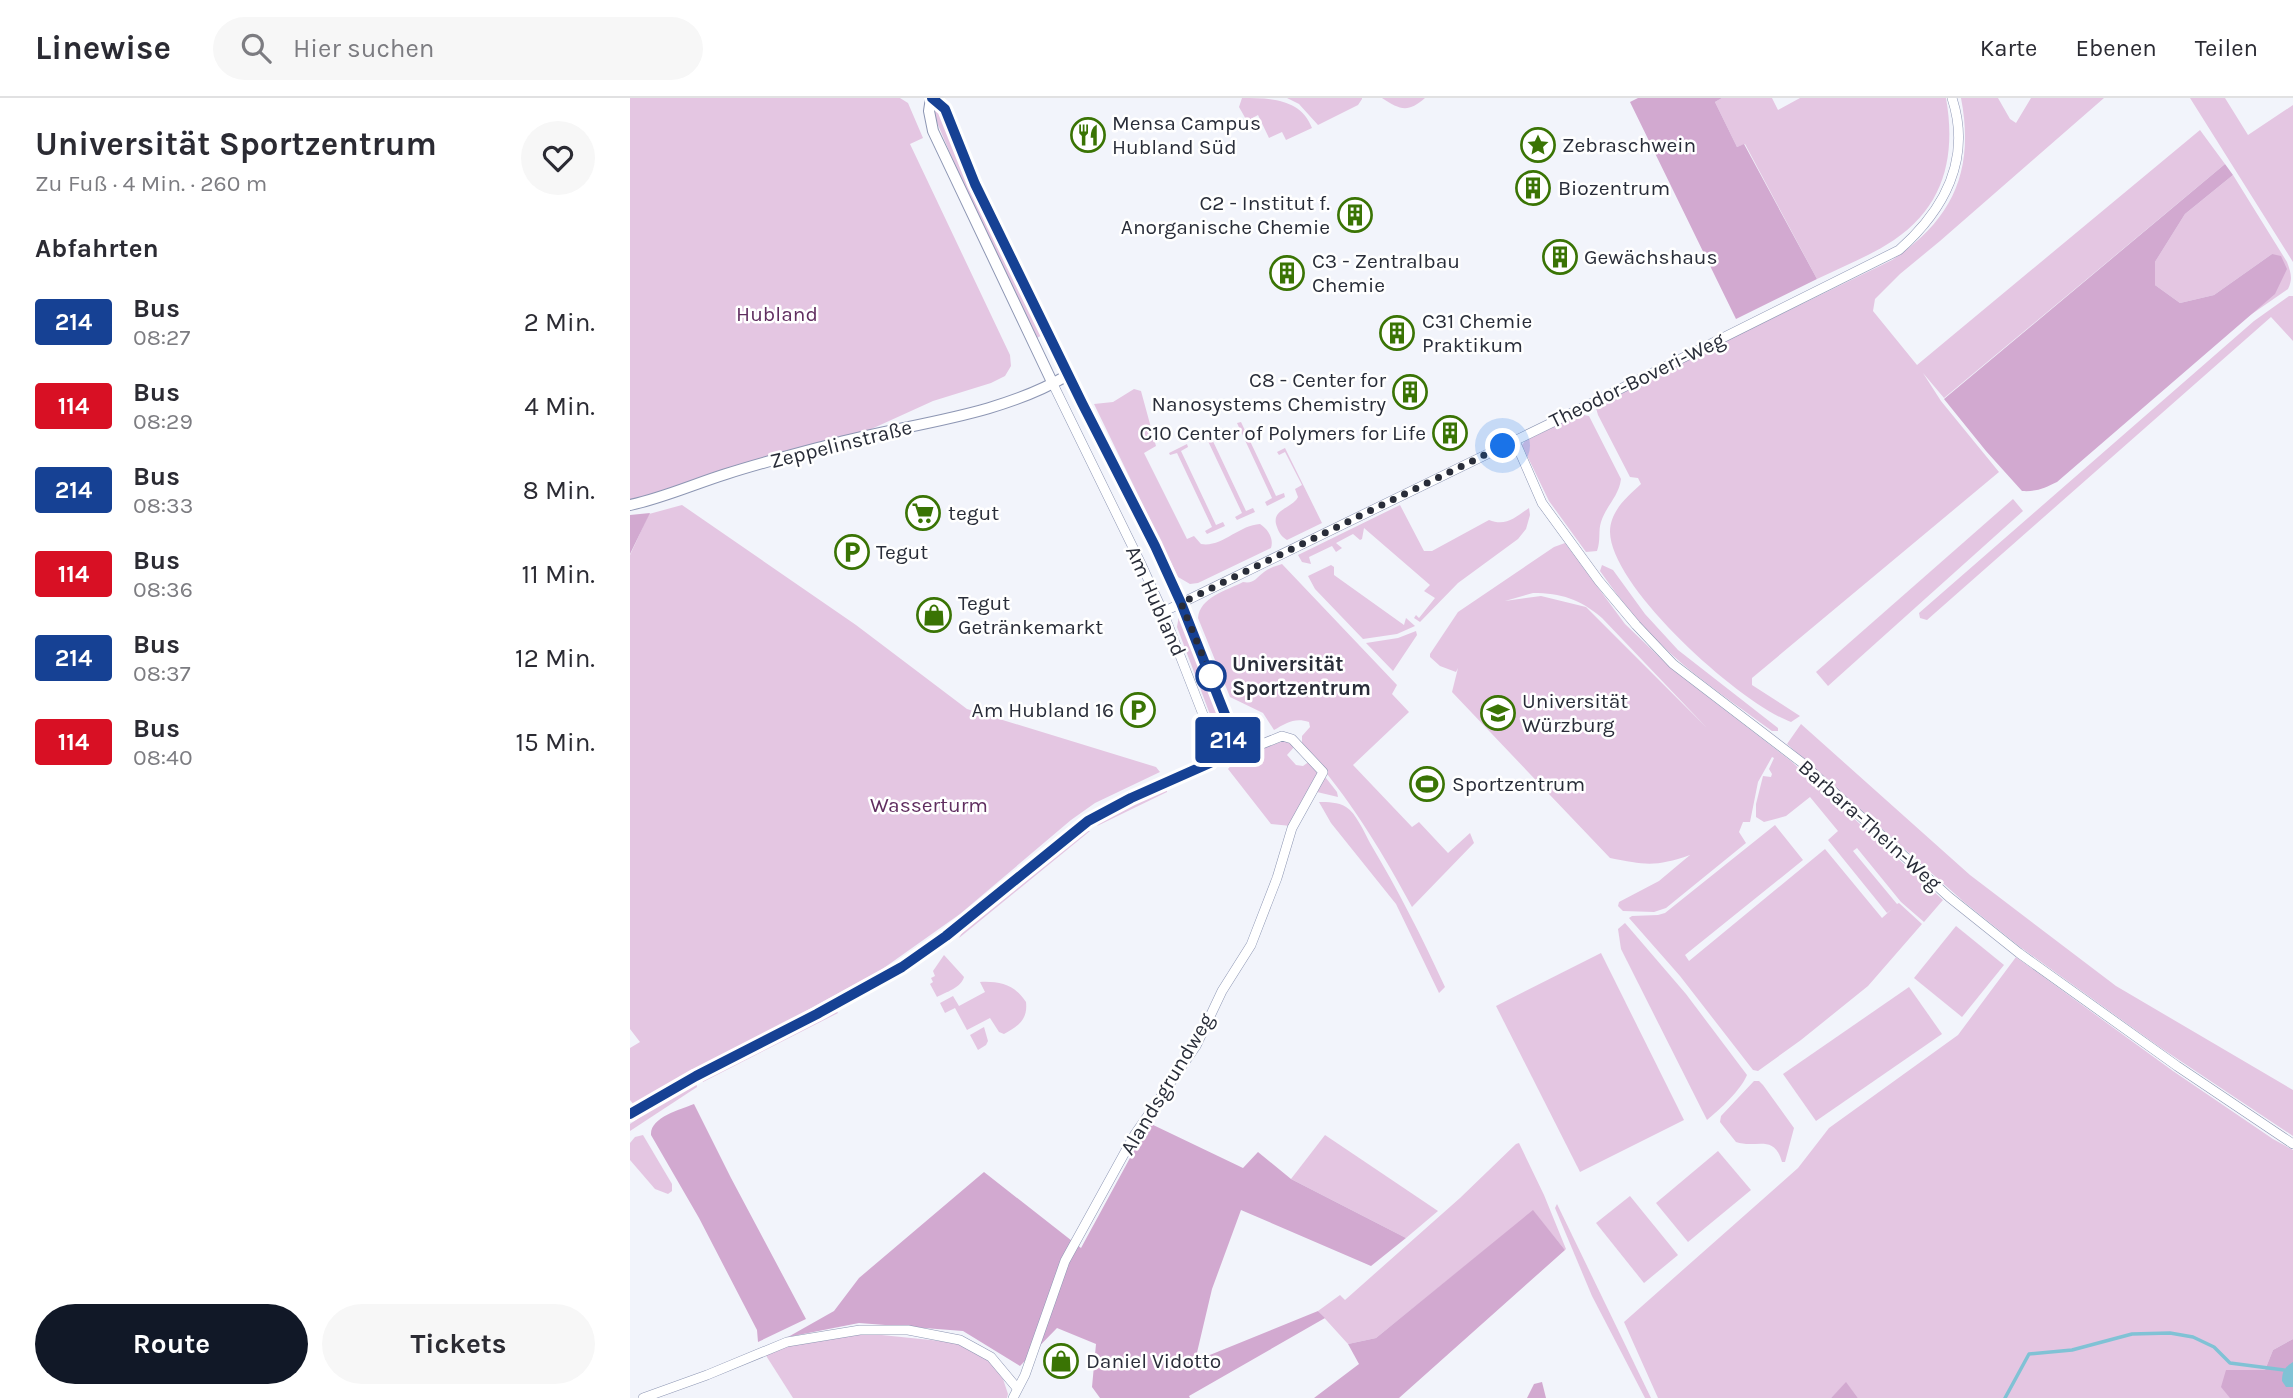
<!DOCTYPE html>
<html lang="de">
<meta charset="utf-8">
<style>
body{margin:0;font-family:Karla,sans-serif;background:#f7f7f7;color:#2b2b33;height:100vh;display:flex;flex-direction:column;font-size:26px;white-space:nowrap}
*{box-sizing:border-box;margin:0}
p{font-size:23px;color:#7c7c81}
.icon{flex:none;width:38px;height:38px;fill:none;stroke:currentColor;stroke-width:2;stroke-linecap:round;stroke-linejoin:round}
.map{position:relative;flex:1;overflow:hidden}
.side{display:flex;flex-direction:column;background:#fff;width:630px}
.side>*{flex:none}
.badge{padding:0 14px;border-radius:5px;font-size:24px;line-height:46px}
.you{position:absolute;width:35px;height:35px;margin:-18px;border:5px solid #fff;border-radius:50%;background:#1a73e8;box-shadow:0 0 0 10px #1a73e833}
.map>.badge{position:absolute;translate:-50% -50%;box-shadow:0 0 0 4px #fff}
h2{padding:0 35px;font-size:26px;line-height:63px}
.round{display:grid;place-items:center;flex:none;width:74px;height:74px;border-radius:37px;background:#f7f7f7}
.overview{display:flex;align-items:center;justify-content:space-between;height:119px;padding:0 35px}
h1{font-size:33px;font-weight:700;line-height:52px}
.button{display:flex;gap:14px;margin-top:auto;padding:14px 35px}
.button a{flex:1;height:80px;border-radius:42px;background:#111827;color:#fff;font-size:28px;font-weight:700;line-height:80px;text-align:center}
.button a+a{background:#f7f7f7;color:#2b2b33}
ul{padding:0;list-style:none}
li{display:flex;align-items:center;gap:21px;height:84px;padding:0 35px}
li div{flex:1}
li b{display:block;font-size:26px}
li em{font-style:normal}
li .badge{min-width:77px;font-weight:700;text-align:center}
header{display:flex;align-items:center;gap:42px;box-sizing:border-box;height:98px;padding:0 35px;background:#fff;border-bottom:2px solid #e1e1e2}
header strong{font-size:33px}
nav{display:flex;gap:38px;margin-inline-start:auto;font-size:24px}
.search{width:490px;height:63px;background:#f7f7f7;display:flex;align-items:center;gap:18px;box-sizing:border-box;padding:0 24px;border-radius:38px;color:#7c7c81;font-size:26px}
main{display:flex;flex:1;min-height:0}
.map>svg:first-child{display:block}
.green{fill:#e4c6e2;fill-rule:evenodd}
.forest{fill:#d2a9d0}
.water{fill:#80c2d5}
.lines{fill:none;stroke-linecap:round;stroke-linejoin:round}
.stream{stroke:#80c2d5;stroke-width:3.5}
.minor-casing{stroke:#8d96b3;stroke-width:10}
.tertiary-casing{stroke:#8d96b3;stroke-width:12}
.minor{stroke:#fff;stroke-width:9}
.tertiary{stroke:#fff;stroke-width:10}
.line-casing{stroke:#fff;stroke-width:16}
.line{stroke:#164194;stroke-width:10}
.walk{stroke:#292d39;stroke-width:7;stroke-dasharray:0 12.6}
.stop-dot{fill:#fff;stroke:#164194;stroke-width:3.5}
.labels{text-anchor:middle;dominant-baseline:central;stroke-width:5;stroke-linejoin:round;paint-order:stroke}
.poi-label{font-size:21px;fill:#292d39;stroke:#fff;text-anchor:start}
.park-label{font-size:21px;fill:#602e60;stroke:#fff}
.street-label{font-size:21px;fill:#292d39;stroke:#fff}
.stop-label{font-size:21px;font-weight:bold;fill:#292d39;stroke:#fff;text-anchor:start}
</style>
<header>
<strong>Linewise</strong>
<div class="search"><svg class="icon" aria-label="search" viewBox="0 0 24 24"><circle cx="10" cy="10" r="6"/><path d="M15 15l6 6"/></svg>Hier suchen</div>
<nav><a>Karte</a><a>Ebenen</a><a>Teilen</a></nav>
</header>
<main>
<section class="side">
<div class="overview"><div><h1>Universität Sportzentrum</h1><p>Zu Fuß · 4 Min. · 260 m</p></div><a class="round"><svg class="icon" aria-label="heart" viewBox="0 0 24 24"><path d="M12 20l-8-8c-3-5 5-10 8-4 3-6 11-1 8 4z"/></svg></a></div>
<h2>Abfahrten</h2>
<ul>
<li><span class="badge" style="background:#164194;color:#fff">214</span><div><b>Bus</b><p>08:27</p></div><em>2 Min.</em></li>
<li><span class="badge" style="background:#d81024;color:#fff">114</span><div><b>Bus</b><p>08:29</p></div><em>4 Min.</em></li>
<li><span class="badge" style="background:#164194;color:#fff">214</span><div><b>Bus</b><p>08:33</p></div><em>8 Min.</em></li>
<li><span class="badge" style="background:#d81024;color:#fff">114</span><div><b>Bus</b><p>08:36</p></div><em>11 Min.</em></li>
<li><span class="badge" style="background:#164194;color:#fff">214</span><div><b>Bus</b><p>08:37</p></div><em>12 Min.</em></li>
<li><span class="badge" style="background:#d81024;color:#fff">114</span><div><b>Bus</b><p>08:40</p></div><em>15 Min.</em></li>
</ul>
<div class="button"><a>Route</a><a>Tickets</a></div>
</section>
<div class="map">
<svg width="1663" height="1300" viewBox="0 0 1663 1300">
<rect width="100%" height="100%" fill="#f2f4fb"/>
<g class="green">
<path d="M0,0H270L278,5L293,40L280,46L380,257L381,268L375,278L361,285L303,303L215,343L0,407Z"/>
<path d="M612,0C639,0 671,0 682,30L656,42L652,34L639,40L628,17L617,23L609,9Z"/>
<path d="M657,0H732V1L728,7L688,27L669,6Z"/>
<path d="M752,0H795C778,15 770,12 752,0Z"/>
<path d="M1092,0H1142L1148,12L1170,0H1316C1326,57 1315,108 1264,142C1240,158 1212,169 1187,181L1115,46L1107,49L1085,4Z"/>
<path d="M1331,0H1368L1380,21L1386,25L1401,0H1474L1310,143L1270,176L1245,201L1243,213L1287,267L1570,32L1595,66L1314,300L1293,275L1311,303L1369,374L1122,580V587L1170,618L1161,624C1111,606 981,490 980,434C980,413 997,399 1011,386L1008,380L1000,379L968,317L966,310L969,305L1262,162C1323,122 1345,72 1331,0Z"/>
<path d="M1560,0H1595L1618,37L1663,7V164Z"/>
<path d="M307,10L414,236L407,240L328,74L303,15Z"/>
<path d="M1603,77L1657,164C1661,175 1663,181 1658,191L1616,220L1645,195L1642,156L1584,197L1550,205L1525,187V164L1555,116Z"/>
<path d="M1659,198H1663V243L1641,219L1297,522L1290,520L1289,515L1624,223Z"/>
<path d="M504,291L511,293L526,348L514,355L557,441L564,438L571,446C591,450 609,427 630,426C638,431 644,441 641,450L568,485L560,486L548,479L464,306L483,304Z"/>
<path d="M949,316L959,318L991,381C989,398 976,408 971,424C968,433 971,442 967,453L956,454L919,403L892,347L895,343Z"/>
<path d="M611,324L646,398L654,395L655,399L637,408L635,404L642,400L607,325Z"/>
<path d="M587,332L588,335L581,339L616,413L623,410L625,414L607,422L605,419L612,415L577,341L570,344L568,341Z"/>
<path d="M557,346L558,349L551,353L586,427L593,424L595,428L577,436L575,433L582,429L547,355L540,357L539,355Z"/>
<path d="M655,350L692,425L657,442C652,439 649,435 647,429C640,411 662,411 668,399L665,391L672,387L655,354L649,357L647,354Z"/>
<path d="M1383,401L1393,413L1198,588L1186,574Z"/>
<path d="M52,407L226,527L337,611L526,669L530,674L465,705L441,722L330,816L251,872L4,1007L0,1002V950L10,944L0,931V457L19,416Z"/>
<path d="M770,407L794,453H802L859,422C876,429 886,419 899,410L900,417L896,431L888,441L828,485L790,524L784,520L786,517L789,520L805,500L794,493L800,487L734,430L732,441L730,442L723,436L706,445L712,450L706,454L702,448L679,459L681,466L672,464L668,457Z"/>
<path d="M935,445L995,526L1043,572L1161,663L1313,802L1294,824L1271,804L1227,750L1223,753L1267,806L1269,805L1292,826L1238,888L1171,942L1128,973L1123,972L1050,878L999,820L1002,818L1028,817L1035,815L1145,727L1173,762L1055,857L1059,863L1195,751L1252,820L1262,811L1257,815L1198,742L1208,733L1180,699L1156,718L1134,724L1126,719V706L1133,678L1141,679L1142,676L1139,671L1144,660L1142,659L1128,684L1120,724H1113L1109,734L1116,745L1036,810L1024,814L993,813L988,808L989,804L1029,783L1060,757C1026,769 1015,767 980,760L822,594L828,570L826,574L810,568L800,559V556L828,514L924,449ZM903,495C931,495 950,501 972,520L1077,630L956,509L911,498L875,503Z"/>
<path d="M652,466L767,587L762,596L779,614L723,667L782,729L789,724L818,755L840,735L844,745L782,809C749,748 718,698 672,646V638L680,629L679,624C665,619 656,625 644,632L633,615L600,599L568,520C570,499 596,493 613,484C624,486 626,480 634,474C639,470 646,468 652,466Z"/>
<path d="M701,467L704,469V477L774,527L776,520L785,528L767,536L733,541L685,491L678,478Z"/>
<path d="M972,467L983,472L1015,516L1048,552L1148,630V633H1142C1108,608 1072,584 1040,555C1013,530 991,503 970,473Z"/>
<path d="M549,517L562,544L591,624L584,627L547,529Z"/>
<path d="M786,533L787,537L763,573L736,545L768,540Z"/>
<path d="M606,617L623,627L627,637C615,636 605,628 606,617Z"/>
<path d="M1171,626L1340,777L1486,888L1663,992V1038L1531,950L1390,849L1334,804L1157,646Z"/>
<path d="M654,643H659L665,648L657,657L666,667L673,668L680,663L688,674L661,728L641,726L598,671L609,658Z"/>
<path d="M693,680H696L707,694L708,699L687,694Z"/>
<path d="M537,692V694L467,728C473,716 522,696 537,692Z"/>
<path d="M689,704C698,704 708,704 716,709C726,715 734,734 740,745C768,792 792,839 815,889L809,895L766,806L701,725Z"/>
<path d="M455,733H460L329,840L333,833Z"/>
<path d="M995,825L1056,896L1117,977C1111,992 1090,1011 1077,1022L991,851L988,831Z"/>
<path d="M1326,828L1374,867L1332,919L1284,880Z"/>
<path d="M971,855L1054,1022L950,1074L866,908Z"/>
<path d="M314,857L334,879C331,890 316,894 307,899L300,886L303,884L301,880L305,878L303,873Z"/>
<path d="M1386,859L1543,973L1643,1041L1663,1052V1241L1643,1252L1635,1272L1624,1274L1600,1300H1228L1216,1285L1201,1300H1028L994,1224L1168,1070L1199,1030L1328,937Z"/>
<path d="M350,884C370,883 385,887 396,904C398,922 388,928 374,936L369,934L360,920L337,932L325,910L315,915L310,905L323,898L329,908L355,894Z"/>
<path d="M1279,889L1312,936L1186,1023L1153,976Z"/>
<path d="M206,912L208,915L73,984L72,981Z"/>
<path d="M354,929L358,943L356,947L348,952L340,937Z"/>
<path d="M1124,983H1129L1133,987L1164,1030L1155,1064H1152C1144,1035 1126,1051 1106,1044L1090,1024L1091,1018Z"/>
<path d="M66,984L67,989L64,991L0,1033V1026L43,997Z"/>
<path d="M13,1037L42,1086V1093L38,1096L25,1091L0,1062V1045L5,1039Z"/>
<path d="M695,1037L808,1113L776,1140L661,1081Z"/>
<path d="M889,1045L914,1097L936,1151L935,1152L903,1113L746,1240L718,1246L688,1213L710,1197L715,1202L830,1100L886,1046Z"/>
<path d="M1088,1053L1121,1092L1058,1144L1026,1105Z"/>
<path d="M1000,1098L1048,1157L1014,1185L966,1125Z"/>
<path d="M927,1106L1021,1300H1015L962,1198L925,1110Z"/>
<path d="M232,1235L330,1245L359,1262L373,1281L378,1296L377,1300H163L135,1256L159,1247Z"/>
</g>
<g class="forest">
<path d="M1008,0H1092L1085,4L1107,49L1114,46L1187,181L1106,221L1000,4Z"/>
<path d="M1595,66L1603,77L1555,116L1525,164V187L1550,205L1584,197L1642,156L1651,158L1657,171L1645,196L1427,384C1415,390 1406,394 1392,393L1356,353L1314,301Z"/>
<path d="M20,415L0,456V417Z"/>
<path d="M64,1006L101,1080L176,1221L128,1244L127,1232L69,1120L21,1037C20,1019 50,1012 64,1006Z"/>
<path d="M519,1025L613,1070L628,1054L661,1081L776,1140L741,1168L611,1112L582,1191L565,1263L688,1213L695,1220L559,1298L560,1300H470L462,1289L466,1246L427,1230L390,1268L333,1233L229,1225L158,1239L204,1213L229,1180L354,1074L451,1150Z"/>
<path d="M903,1112L935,1152L769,1300H684L729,1266L718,1246L746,1240Z"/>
<path d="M1663,1241V1300H1600L1591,1289L1596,1272H1635L1643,1252Z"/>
<path d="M912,1284L916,1300H897L904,1286Z"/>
<path d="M1216,1284L1228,1300H1201Z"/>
</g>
<path class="water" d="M1663,1264V1289H1656L1652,1283C1652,1273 1655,1269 1663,1264Z"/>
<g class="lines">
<path class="stream" d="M1375,1300L1399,1256L1442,1252L1502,1236L1540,1235L1563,1239L1584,1249L1600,1265L1654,1272"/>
<g class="minor-casing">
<g id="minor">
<path d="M423,286L512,468L533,514L581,637L591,652"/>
<path d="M885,343L912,405L969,483L1006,527L1043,566L1171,664L1319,799L1389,855L1547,968L1663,1046"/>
<path d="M533,514L958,307L1269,152C1314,112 1342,61 1322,0"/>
<path d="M0,1016L15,1006C108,956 208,913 295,854C353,814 401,761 460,722C495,698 537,684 575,668C589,660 601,645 599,629L581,578L525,448L438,277"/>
<path d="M13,1300L77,1277L157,1244L230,1232H278L330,1242L361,1259L387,1290"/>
<path d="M383,1300L395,1277L435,1163L505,1036L566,948L592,893L621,847L647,780L662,730L693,674L662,641L652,638L622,650L591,652"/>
</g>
</g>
<g class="tertiary-casing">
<g id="tertiary">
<path d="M301,0L299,13L303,33L423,286"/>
<path d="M0,407C33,400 64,386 96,376C130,365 165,356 199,347C279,325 365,320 438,277L345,86L315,11L302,0"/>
</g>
</g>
<use href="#minor" class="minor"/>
<use href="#tertiary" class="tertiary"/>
</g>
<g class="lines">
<g class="line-casing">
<path id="line" d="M0,1016L66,978L187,916L272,869L316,838L458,723L501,700L580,665L596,646L599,640L600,629L551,505L525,448L452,305L345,86L315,11L302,0"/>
</g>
<use href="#line" class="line"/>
<path class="walk" d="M581,578L551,505L873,348"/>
</g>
<defs>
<g id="restaurant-ring" transform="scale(1.75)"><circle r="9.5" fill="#fff" stroke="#3a7404" stroke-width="1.5"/><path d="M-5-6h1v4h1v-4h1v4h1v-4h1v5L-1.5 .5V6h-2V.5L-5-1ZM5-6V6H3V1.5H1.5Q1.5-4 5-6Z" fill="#3a7404"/></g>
<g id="sight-ring" transform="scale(1.75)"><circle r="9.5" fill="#fff" stroke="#3a7404" stroke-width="1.5"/><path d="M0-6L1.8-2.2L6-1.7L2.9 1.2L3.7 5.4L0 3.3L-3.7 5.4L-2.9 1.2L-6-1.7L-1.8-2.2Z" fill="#3a7404"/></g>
<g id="building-ring" transform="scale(1.75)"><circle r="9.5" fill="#fff" stroke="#3a7404" stroke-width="1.5"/><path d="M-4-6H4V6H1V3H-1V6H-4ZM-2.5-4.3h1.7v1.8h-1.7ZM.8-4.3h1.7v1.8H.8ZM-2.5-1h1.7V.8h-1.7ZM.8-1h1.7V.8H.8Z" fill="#3a7404"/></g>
<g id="supermarket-ring" transform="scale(1.75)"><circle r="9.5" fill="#fff" stroke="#3a7404" stroke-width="1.5"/><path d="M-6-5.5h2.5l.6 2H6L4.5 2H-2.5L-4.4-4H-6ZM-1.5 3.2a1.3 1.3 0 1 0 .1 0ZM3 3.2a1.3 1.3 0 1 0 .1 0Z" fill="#3a7404"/></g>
<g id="parking-ring" transform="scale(1.75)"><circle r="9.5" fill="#fff" stroke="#3a7404" stroke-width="1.5"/><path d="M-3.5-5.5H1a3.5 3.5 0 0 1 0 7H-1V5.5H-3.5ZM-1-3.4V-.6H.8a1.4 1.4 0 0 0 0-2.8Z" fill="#3a7404"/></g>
<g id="shop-ring" transform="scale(1.75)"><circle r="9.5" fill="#fff" stroke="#3a7404" stroke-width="1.5"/><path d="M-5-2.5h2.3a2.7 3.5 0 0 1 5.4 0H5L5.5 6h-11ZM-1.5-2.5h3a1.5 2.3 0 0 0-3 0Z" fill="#3a7404"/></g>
<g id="university-ring" transform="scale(1.75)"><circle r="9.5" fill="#fff" stroke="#3a7404" stroke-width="1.5"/><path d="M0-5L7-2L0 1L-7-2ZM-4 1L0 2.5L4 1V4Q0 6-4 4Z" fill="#3a7404"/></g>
<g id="stadium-ring" transform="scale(1.75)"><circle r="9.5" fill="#fff" stroke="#3a7404" stroke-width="1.5"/><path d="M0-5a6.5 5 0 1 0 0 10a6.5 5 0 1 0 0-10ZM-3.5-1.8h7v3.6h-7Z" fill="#3a7404"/></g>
</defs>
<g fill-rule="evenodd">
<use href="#restaurant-ring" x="458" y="37"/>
<use href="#sight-ring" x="908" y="47"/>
<use href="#building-ring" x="903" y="90"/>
<use href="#building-ring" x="725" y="117"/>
<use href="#building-ring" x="930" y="159"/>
<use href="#building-ring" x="657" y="175"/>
<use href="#building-ring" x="767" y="235"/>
<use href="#building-ring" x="780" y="294"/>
<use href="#building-ring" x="820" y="335"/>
<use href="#supermarket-ring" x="293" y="415"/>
<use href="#parking-ring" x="222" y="454"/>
<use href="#shop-ring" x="304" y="517"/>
<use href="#parking-ring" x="508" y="612"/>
<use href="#university-ring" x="868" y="615"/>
<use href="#stadium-ring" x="797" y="686"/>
<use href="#shop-ring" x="431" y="1263"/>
</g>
<circle class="stop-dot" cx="581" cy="578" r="14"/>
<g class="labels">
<g class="poi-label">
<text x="482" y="25">Mensa Campus<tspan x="482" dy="24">Hubland Süd</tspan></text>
<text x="932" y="47">Zebraschwein</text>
<text x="928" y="90">Biozentrum</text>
<text x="700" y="105" text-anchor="end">C2 - Institut f.<tspan x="700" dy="24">Anorganische Chemie</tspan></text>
<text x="954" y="159">Gewächshaus</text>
<text x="682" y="163">C3 - Zentralbau<tspan x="682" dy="24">Chemie</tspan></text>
<text x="792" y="223">C31 Chemie<tspan x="792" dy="24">Praktikum</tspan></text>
<text x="756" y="282" text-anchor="end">C8 - Center for<tspan x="756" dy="24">Nanosystems Chemistry</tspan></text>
<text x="796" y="335" text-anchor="end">C10 Center of Polymers for Life</text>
<text x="318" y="415">tegut</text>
<text x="246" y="454">Tegut</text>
<text x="328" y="505">Tegut<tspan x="328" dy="24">Getränkemarkt</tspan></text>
<text x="892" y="603">Universität<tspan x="892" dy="24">Würzburg</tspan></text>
<text x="484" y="612" text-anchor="end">Am Hubland 16</text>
<text x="822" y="686">Sportzentrum</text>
<text x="456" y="1263">Daniel Vidotto</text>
</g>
<g class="park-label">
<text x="147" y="216">Hubland</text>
<text x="299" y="707">Wasserturm</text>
</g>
<g class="street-label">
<text transform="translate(1007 282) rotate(-26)">Theodor-Boveri-Weg</text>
<text transform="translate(211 346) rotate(-14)">Zeppelinstraße</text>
<text transform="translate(526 503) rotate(66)">Am Hubland</text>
<text transform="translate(1240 727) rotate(42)">Barbara-Thein-Weg</text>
<text transform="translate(537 986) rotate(-59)">Alandsgrundweg</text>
</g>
<g class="stop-label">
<text x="602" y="566">Universität<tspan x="602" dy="24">Sportzentrum</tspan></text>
</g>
</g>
</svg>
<div class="you" style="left:873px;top:348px"></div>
<b class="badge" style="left:598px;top:642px;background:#164194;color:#fff">214</b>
</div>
</main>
